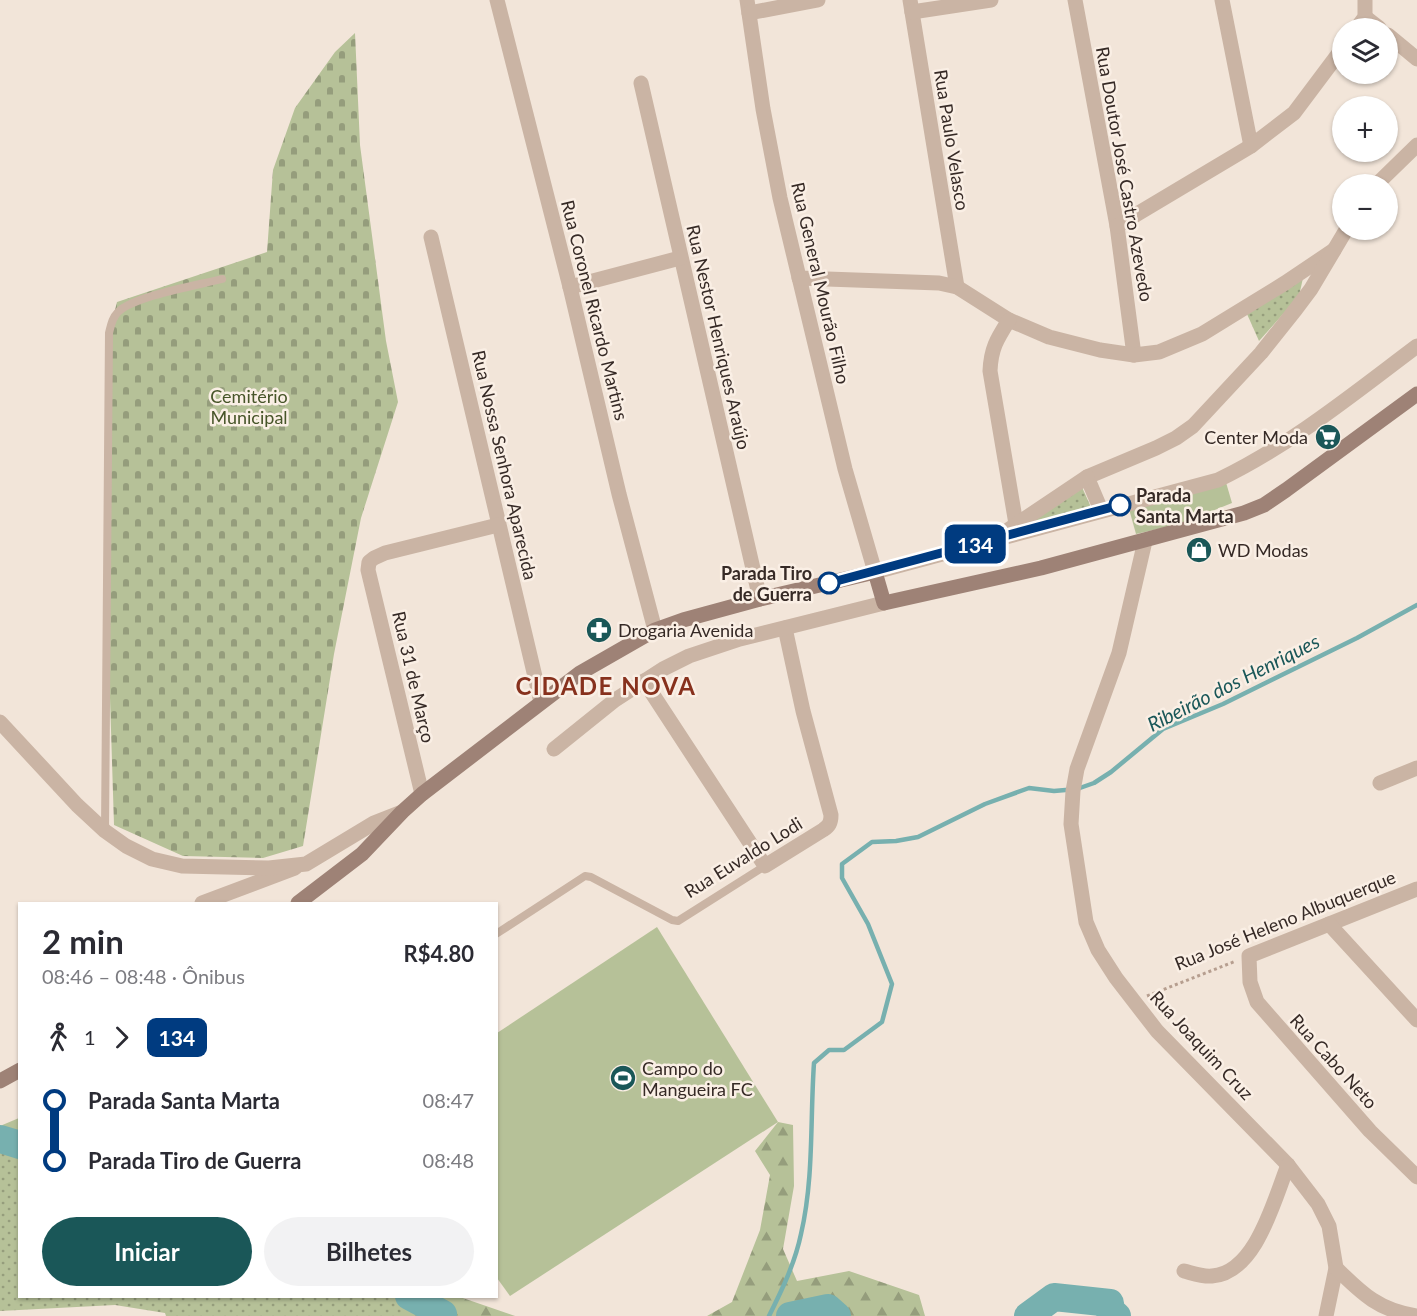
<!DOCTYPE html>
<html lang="pt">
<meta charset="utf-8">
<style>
body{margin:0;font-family:Lato,sans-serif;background:#f2f2f3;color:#2b2b33;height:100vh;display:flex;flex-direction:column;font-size:22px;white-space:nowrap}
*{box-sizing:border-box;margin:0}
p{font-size:20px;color:#7c7c81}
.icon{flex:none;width:33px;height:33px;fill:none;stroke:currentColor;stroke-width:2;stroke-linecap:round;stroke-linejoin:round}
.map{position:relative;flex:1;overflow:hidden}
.side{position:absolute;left:18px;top:902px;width:480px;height:396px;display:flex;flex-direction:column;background:#fff;border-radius:0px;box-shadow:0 2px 4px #0004}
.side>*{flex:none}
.badge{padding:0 12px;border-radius:9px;font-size:21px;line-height:39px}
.controls{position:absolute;left:1332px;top:18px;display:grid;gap:12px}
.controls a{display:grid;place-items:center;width:66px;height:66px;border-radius:50%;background:#fff;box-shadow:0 2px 4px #0004;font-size:30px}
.map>.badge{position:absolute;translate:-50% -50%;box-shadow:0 0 0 3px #fff}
.legs{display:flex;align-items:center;gap:9px;height:66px;padding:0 24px;font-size:20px}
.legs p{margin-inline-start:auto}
.summary{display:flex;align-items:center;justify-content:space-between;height:102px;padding:0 24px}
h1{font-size:33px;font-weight:700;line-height:45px}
.cta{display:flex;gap:12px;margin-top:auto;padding:12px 24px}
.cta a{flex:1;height:69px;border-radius:36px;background:#1a5758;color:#fff;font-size:24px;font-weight:700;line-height:69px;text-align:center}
.cta a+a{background:#f2f2f3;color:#2b2b33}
ul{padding:0 24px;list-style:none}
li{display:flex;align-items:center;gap:21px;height:60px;font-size:22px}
li i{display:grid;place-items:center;width:9px;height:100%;margin:0 8px;background:currentColor}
li i::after{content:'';width:15px;height:15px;margin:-8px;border:4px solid;border-radius:50%;background:#fff}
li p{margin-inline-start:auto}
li:first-child i{background:linear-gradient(#0000 50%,currentColor 0)}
li:last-child i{background:linear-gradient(currentColor 50%,#0000 0)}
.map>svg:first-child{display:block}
.grass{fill:#b6c198}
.forest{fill:url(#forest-firs)}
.cemetery{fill:url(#cemetery-stones)}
.park{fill:url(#park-dots)}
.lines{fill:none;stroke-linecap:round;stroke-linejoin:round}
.stream{stroke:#77b0af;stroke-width:4.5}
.river{stroke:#77b0af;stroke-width:28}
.path{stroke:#b69e8f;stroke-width:3;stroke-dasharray:3 3;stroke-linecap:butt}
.service{stroke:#cab4a4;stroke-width:8}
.minor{stroke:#cab4a4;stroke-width:15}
.tertiary{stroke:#cab4a4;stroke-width:15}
.secondary{stroke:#9e8276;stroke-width:15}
.line-1-casing{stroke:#fff;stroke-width:14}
.line-1{stroke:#003b80;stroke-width:9}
.stop-1-dot{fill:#fff;stroke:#003b80;stroke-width:3}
.labels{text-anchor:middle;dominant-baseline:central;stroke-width:5;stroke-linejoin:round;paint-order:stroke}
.street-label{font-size:18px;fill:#362a26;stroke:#faefe5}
.park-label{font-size:18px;fill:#475529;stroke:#faefe5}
.poi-label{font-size:18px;fill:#362a26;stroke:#faefe5;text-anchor:start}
.stop-label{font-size:18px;font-weight:bold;fill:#362a26;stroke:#faefe5;text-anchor:start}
.water-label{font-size:20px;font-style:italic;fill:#1a5758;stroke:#faefe5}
.district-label{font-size:24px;font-weight:bold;letter-spacing:1.5px;fill:#87311d;stroke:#faefe5}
</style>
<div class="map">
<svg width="1417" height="1316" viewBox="0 0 1417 1316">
<defs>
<pattern id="forest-firs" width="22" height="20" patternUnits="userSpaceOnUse" patternTransform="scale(1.5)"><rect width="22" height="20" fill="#b6c198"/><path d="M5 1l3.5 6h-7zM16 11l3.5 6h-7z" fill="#959d7c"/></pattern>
<pattern id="cemetery-stones" width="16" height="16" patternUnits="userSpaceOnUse" patternTransform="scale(1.5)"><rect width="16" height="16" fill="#b6c198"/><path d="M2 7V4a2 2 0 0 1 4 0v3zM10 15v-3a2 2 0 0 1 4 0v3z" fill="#959d7c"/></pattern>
<pattern id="park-dots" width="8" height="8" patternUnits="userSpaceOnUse" patternTransform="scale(1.5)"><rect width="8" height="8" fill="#b6c198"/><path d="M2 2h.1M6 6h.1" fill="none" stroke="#959d7c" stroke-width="1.8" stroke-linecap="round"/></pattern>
</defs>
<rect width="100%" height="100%" fill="#f2e5d9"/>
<g class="grass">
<path d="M1225,479L1232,503L1180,524L1136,534L1129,509Z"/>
<path d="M657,927L778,1122L510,1296L497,1278V1033Z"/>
</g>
<g class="forest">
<path d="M19,1118V1168L0,1162V1126Z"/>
<path d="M778,1122L793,1125L794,1186L783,1249L797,1281L849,1271L919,1295L925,1316H707L732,1302L760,1230L770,1175L755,1151Z"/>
<path d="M345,1296H457L515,1316H387Z"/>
</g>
<path class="cemetery" d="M355,33L360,145L386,341L398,402L361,518L334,654L303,846L263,858L183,856L114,825L109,666L110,330L117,302L267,252L273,170L295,108L335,52Z"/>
<g class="park">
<path d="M1303,278L1299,296L1259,341L1247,314Z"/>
<path d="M1081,485L1090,505L1089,508L1022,526Z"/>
<path d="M0,1139L19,1145L20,1296H409L403,1316H166L165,1313L115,1305L0,1311Z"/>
</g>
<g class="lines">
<path class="stream" d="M769,1316C782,1290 795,1263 801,1234C814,1178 810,1120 814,1063L829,1050H844L882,1022L892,984L868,924L842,878V864L872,842L896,841L918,837L985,804L1029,788L1054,791L1077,789L1094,783L1111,772L1163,729L1223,704L1357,638L1417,605"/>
<g class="river">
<path d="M0,1139L20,1145"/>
<path d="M409,1296L443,1314L410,1296"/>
<path d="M790,1316L828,1308L837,1316"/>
<path d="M1028,1316L1054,1297L1110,1303L1105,1305L1117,1316"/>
</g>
<path class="path" d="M1147,996L1236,961"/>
<g class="service">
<path d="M105,830L109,333C111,325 112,318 118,312C134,296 199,285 222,279"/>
<path d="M496,934L585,876L591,877L672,920L678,921L765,866"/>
</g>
<g class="minor">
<path d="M497,0L570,287L619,494L655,630"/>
<path d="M747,0L763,109L780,198L845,469L875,572"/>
<path d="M910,0L957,287"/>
<path d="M1075,0L1117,226L1134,355"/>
<path d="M1222,0L1251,146"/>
<path d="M912,12L991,0"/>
<path d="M749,13L818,0"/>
<path d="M1365,17L1379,28"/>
<path d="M1357,28L1365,17V0"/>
<path d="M1388,35L1417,59"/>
<path d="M641,83L760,599"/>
<path d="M1117,226L1251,146L1294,113L1342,49"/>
<path d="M431,237L541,702"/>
<path d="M799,278L939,283L957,287L1009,320L1049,337L1100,350L1134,355L1159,352L1202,334L1285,283L1334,250"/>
<path d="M570,287L680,258"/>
<path d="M1009,320C997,339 991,348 990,371L1016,524"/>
<path d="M1145,541L1119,653L1077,769L1073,791L1071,824L1086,922L1098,950L1116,978L1157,1031L1288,1165L1318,1204L1329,1226L1336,1268L1326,1316"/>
<path d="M644,681L765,866L823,830C829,826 831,823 831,815L803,711L785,628"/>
<path d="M554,749L615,700L663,669L689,656L740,639L884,603"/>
<path d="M1380,783L1417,768"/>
<path d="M422,794L368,570L369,562L374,558L385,553L498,525"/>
<path d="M1417,889L1249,956L1250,982L1257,1002L1370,1131L1417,1177"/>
<path d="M202,903L295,868"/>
<path d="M1329,924L1417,1020"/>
<path d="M1336,1268C1362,1294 1380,1311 1417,1316"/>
<path d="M1184,1271C1192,1273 1203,1277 1212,1276C1256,1273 1274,1200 1288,1165"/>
</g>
<g class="tertiary">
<path d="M1377,184L1417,145"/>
<path d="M1101,510L1087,477L1156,448L1176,438L1193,426L1261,353L1296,309L1311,289L1346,230"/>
<path d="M1005,532L1087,477"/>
<path d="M875,572L1218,480C1291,445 1353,394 1417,346"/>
<path d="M0,722L77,805L105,831L126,846L152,859L182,866L269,868L306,864L374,823L402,812"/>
</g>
<g class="secondary">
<path d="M298,903L362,854L402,812L422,794L580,673L655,630L683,620L760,599L875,572L884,603L1041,568L1244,513L1264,505L1286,490L1417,394"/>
<path d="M0,1081L20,1070"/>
</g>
</g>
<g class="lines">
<g class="line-1-casing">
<path id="line-1" d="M829,583L1120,505"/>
</g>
<use href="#line-1" class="line-1"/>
</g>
<defs>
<g id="supermarket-disc" transform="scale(1.35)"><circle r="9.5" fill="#1a5758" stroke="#faefe5"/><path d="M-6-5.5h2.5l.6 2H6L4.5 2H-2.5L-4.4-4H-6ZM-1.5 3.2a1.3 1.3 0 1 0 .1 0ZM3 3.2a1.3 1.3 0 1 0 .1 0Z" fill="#fff"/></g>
<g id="shop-disc" transform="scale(1.35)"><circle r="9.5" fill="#1a5758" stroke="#faefe5"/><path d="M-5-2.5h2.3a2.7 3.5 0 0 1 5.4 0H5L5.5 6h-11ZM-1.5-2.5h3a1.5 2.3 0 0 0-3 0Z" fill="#fff"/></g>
<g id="pharmacy-disc" transform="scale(1.35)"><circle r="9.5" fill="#1a5758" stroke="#faefe5"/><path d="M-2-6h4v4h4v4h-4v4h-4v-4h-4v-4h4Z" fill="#fff"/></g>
<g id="stadium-disc" transform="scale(1.35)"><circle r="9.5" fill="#1a5758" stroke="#faefe5"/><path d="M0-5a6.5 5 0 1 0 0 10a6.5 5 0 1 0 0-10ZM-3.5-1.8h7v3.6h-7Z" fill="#fff"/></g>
</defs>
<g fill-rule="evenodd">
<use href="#supermarket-disc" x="1328" y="437"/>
<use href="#shop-disc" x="1199" y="550"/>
<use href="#pharmacy-disc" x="599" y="630"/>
<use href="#stadium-disc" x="623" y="1078"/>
</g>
<g class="stop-1-dot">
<circle cx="1120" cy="505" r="10"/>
<circle cx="829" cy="583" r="10"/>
</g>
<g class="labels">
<g class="street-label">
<text transform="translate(952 140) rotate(81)">Rua Paulo Velasco</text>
<text transform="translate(1125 174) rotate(80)">Rua Doutor José Castro Azevedo</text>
<text transform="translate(821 283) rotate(77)">Rua General Mourão Filho</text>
<text transform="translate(595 310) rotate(76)">Rua Coronel Ricardo Martins</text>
<text transform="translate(719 337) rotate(77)">Rua Nestor Henriques Araújo</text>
<text transform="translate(505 465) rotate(77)">Rua Nossa Senhora Aparecida</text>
<text transform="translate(414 677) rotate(77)">Rua 31 de Março</text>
<text transform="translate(743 857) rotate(-32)">Rua Euvaldo Lodi</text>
<text transform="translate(1285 920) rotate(-22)">Rua José Heleno Albuquerque</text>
<text transform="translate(1202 1045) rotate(47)">Rua Joaquim Cruz</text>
<text transform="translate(1334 1061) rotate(48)">Rua Cabo Neto</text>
</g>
<g class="park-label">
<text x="249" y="396">Cemitério<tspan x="249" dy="21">Municipal</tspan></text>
</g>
<g class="poi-label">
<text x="1308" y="437" text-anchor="end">Center Moda</text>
<text x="1218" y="550">WD Modas</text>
<text x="618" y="630">Drogaria Avenida</text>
<text x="642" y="1068">Campo do<tspan x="642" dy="21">Mangueira FC</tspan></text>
</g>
<g class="stop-label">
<text x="1136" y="495">Parada<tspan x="1136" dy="21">Santa Marta</tspan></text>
<text x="812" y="573" text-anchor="end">Parada Tiro<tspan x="812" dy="21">de Guerra</tspan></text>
</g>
<g class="water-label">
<text transform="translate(1233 682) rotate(-27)">Ribeirão dos Henriques</text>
</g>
<g class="district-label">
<text x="606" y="685">CIDADE NOVA</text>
</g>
</g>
</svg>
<div class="controls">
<a><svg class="icon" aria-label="layers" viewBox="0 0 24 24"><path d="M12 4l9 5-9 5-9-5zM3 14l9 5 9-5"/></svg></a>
<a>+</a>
<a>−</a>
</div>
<b class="badge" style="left:975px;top:544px;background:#003b80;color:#fff">134</b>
<section class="side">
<div class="summary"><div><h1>2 min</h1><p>08:46 – 08:48 · Ônibus</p></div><b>R$4.80</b></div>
<div class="legs"><svg class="icon" aria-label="walk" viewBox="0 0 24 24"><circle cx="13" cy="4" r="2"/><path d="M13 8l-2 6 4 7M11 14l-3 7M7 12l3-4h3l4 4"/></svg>1<svg class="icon" aria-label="forward" viewBox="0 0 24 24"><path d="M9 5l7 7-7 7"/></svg><b class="badge" style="background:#003b80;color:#fff">134</b></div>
<ul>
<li><i style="color:#003b80"></i><b>Parada Santa Marta</b><p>08:47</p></li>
<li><i style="color:#003b80"></i><b>Parada Tiro de Guerra</b><p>08:48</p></li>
</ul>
<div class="cta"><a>Iniciar</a><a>Bilhetes</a></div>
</section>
</div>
